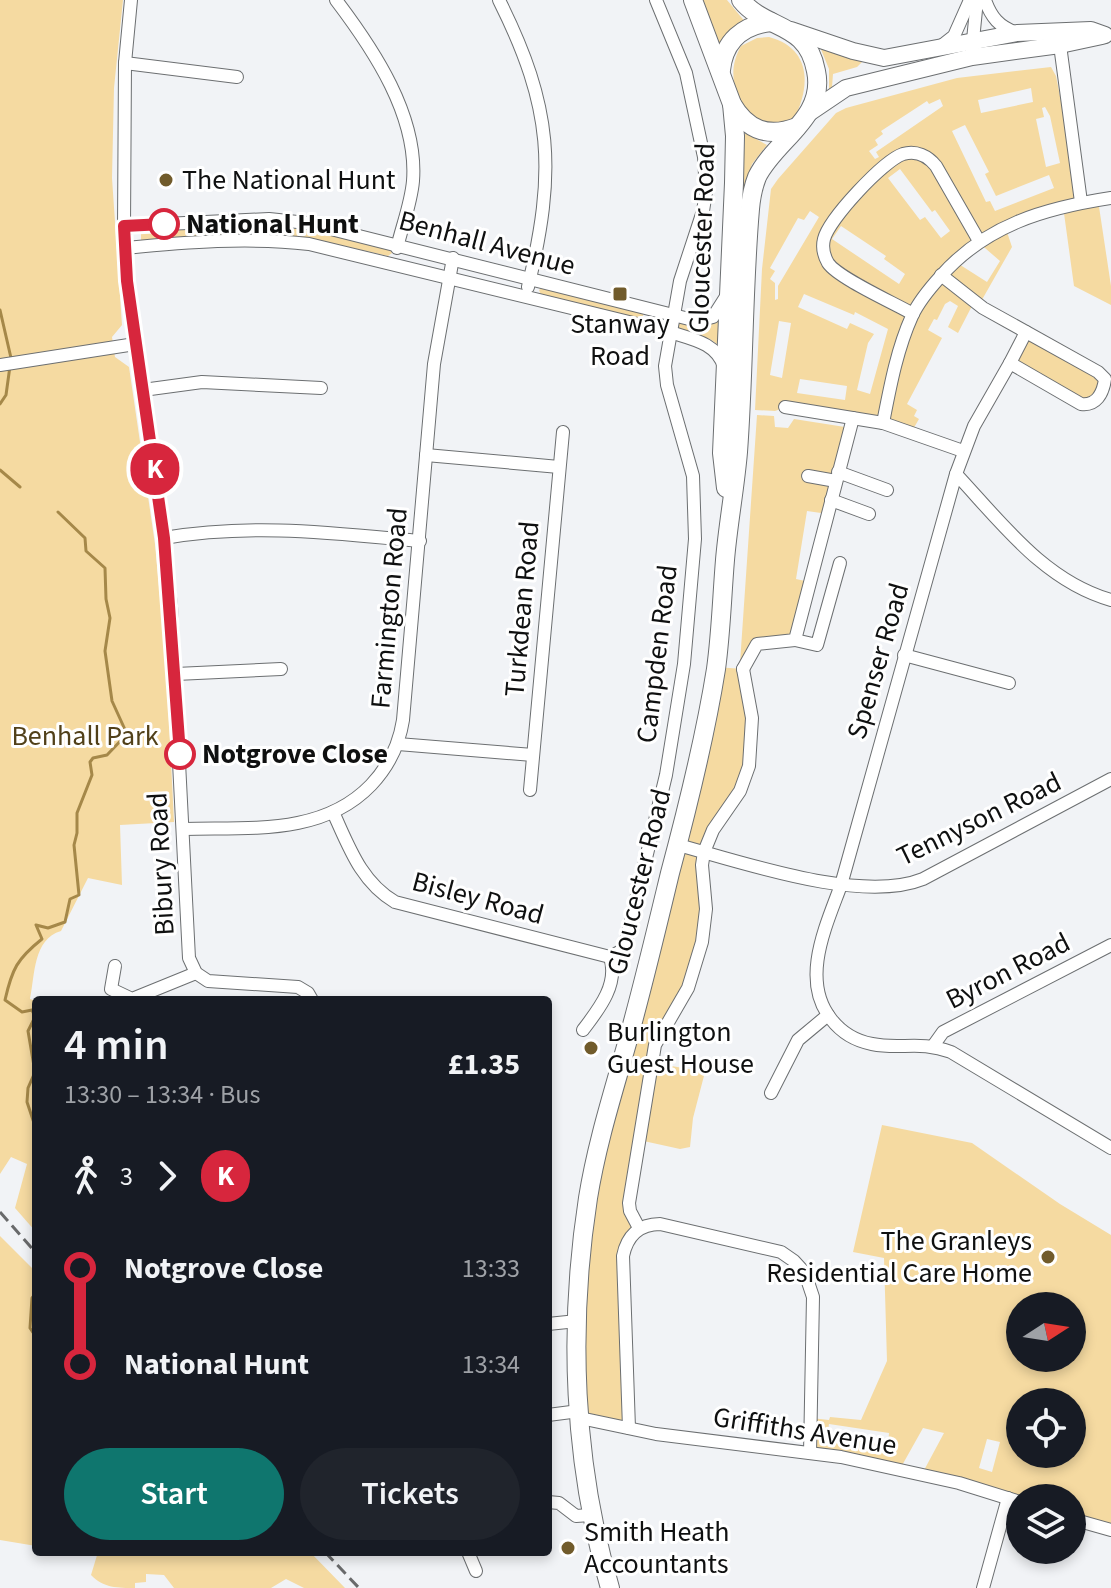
<!DOCTYPE html>
<meta charset="utf-8">
<style>
body{margin:0;font-family:"Source Sans 3",sans-serif;background:#20242c;color:#f1f3f6;height:100vh;display:flex;flex-direction:column;font-size:30px;white-space:nowrap}
*{box-sizing:border-box;margin:0}
p{font-size:26px;color:#9ea1a6}
.icon{flex:none;width:44px;height:44px;fill:none;stroke:currentColor;stroke-width:2;stroke-linecap:round;stroke-linejoin:round}
.map{position:relative;flex:1;overflow:hidden}
.details{position:absolute;left:32px;top:996px;width:520px;height:560px;display:flex;flex-direction:column;background:#171b24;border-radius:8px;box-shadow:0 4px 12px #0003}
.details>*{flex:none}
.badge{padding:0 16px;border-radius:26px;font-size:28px;line-height:52px}
.needle{width:52px;rotate:78deg}
.fabs{position:absolute;left:1006px;top:1292px;display:grid;gap:16px}
.fabs a{display:grid;place-items:center;width:80px;height:80px;border-radius:50%;background:#171b24;box-shadow:0 4px 12px #0003;font-size:40px}
.map>.badge{position:absolute;translate:-50% -50%;box-shadow:0 0 0 4px #fff}
.legs{display:flex;align-items:center;gap:12px;height:88px;padding:0 32px;font-size:26px}
.legs p{margin-inline-start:auto}
.head{display:flex;align-items:center;justify-content:space-between;height:136px;padding:0 32px}
h1{font-size:44px;font-weight:600;line-height:60px}
.primary-button{display:flex;gap:16px;margin-top:auto;padding:16px 32px}
.primary-button a{flex:1;height:92px;border-radius:48px;background:#0f766e;color:#fff;font-size:32px;font-weight:600;line-height:92px;text-align:center}
.primary-button a+a{background:#20242c;color:#f1f3f6}
ul{padding:0 32px;list-style:none}
li{display:flex;align-items:center;gap:28px;height:96px;font-size:30px}
li i{display:grid;place-items:center;width:12px;height:100%;margin:0 10px;background:currentColor}
li i::after{content:'';width:20px;height:20px;margin:-10px;border:6px solid;border-radius:50%;background:#171b24}
li p{margin-inline-start:auto}
li:first-child i{background:linear-gradient(#0000 50%,currentColor 0)}
li:last-child i{background:linear-gradient(currentColor 50%,#0000 0)}
.map>svg:first-child{display:block}
.green{fill:#f5daa1;fill-rule:evenodd}
.lines{fill:none;stroke-linecap:round;stroke-linejoin:round}
.stream{stroke:#a58849;stroke-width:3}
.minor-casing{stroke:#6c6f71;stroke-width:14}
.major-casing{stroke:#6c6f71;stroke-width:18}
.highway-casing{stroke:#6c6f71;stroke-width:20}
.minor{stroke:#fff;stroke-width:12}
.major{stroke:#fff;stroke-width:16}
.highway{stroke:#fff;stroke-width:18}
.rail{stroke:#696a6b;stroke-width:3;stroke-dasharray:12 6;stroke-linecap:butt}
.line-1-casing{stroke:#fff;stroke-width:18}
.line-1{stroke:#d7263d;stroke-width:12}
.poi-dot{fill:#715b2b;stroke:#fff;stroke-width:3}
.stop-1-dot{fill:#fff;stroke:#d7263d;stroke-width:4}
.labels{text-anchor:middle;dominant-baseline:central;stroke-width:6;stroke-linejoin:round;paint-order:stroke}
.poi-label{font-size:28px;fill:#0f1010;stroke:#fff;text-anchor:start}
.stop-label{font-size:28px;font-weight:bold;fill:#0f1010;stroke:#fff;text-anchor:start}
.street-label{font-size:28px;fill:#0f1010;stroke:#fff}
.park-label{font-size:28px;fill:#514019;stroke:#fff}
</style>
<div class="map">
<svg width="1111" height="1588" viewBox="0 0 1111 1588">
<rect width="100%" height="100%" fill="#f1f3f6"/>
<g class="green">
<path d="M0,0H123L114,88L112,178L122,325L112,337L115,357L129,367L155,544L166,662L174,822L120,825L122,885L88,878L61,931C33,939 35,975 30,999L36,1001V1232L15,1208L27,1164L11,1157L0,1174Z"/>
<path d="M700,0H727L746,23L720,50Z"/>
<path d="M769,37C811,48 811,86 794,119L769,126L747,115C734,90 727,71 741,46L757,38Z"/>
<path d="M820,47L863,61L857,67L833,74L832,87L829,89V69Z"/>
<path d="M1051,67L1056,76L1081,202L1098,200L1111,286V305L1074,286L1063,206L1005,226L1012,247L979,305L974,302L958,333L948,327L958,306L950,301L945,304L937,320L934,319L928,330L942,338L907,404L917,410L914,416L919,419L912,431L786,407L775,411L755,410L762,269L771,189L778,179L836,113L846,108L957,78ZM1031,88L1033,102L981,113L978,100ZM940,99L943,106L876,152L879,157L875,159L869,151L878,145L875,140L883,134L881,131L927,101L929,104ZM1045,107L1050,116L1060,163L1046,167L1036,119L1044,117L1042,108ZM965,125L989,172L985,174L996,196L1049,175L1054,188L995,211L990,201L986,202L952,131ZM900,169L932,212L935,210L950,231L941,238L925,217L920,220L888,178ZM810,211L819,217L778,286V299L775,300V283L770,279L775,271L770,268L798,218L804,220ZM841,226L886,256L884,259L905,274L899,284L832,239ZM978,242L1000,261L987,282L954,261ZM804,294L854,315L855,312L888,329L870,394L857,390L868,343L874,334L850,323L847,329L798,307ZM779,321L791,323L782,378L770,375ZM800,379L847,386L845,400L797,393Z"/>
<path d="M745,133L767,145L752,164L745,186L729,457Z"/>
<path d="M258,225L305,230L391,248L392,253L388,256L304,237L258,232L141,241V232Z"/>
<path d="M543,287L644,312L642,320L541,295L539,290Z"/>
<path d="M722,315L721,347L710,339L679,329L678,324L682,322Z"/>
<path d="M1026,332L1103,376L1092,404L1010,363Z"/>
<path d="M757,415L774,416L775,427L788,428L794,419L845,427L826,508L821,513L807,511L796,579L805,581L790,639L754,638L743,661L740,663Z"/>
<path d="M716,667L743,669L749,766L708,840L705,923L655,1063L705,1072L693,1118L690,1147L680,1149L639,1140L629,1203L639,1228L627,1242L629,1428L580,1418V1264Z"/>
<path d="M882,1125L972,1143L1060,1204L1111,1235V1530L1072,1519V1498H1020L922,1474L944,1433L923,1428L900,1469L810,1453L811,1418L829,1420L830,1417L861,1420L887,1361L884,1258L853,1252ZM1020,1306H1072V1358H1020ZM1020,1402H1072V1454H1020ZM829,1424L889,1433L888,1445L827,1436ZM987,1439L1000,1442L992,1472L979,1468Z"/>
<path d="M0,1236L36,1272V1546L0,1540Z"/>
<path d="M98,1552H310L345,1588H304L286,1579L271,1588H174L164,1575L146,1574V1582L135,1583V1588C118,1588 103,1588 91,1575Z"/>
</g>
<g class="lines">
<g class="stream">
<path d="M0,310L11,358"/>
<path d="M0,404L6,395L10,366"/>
<path d="M0,470L20,487"/>
<path d="M36,1129L27,1102L28,1088L35,1072L28,1031L35,1017L32,1010L22,1012L5,1000C12,969 17,959 42,939L36,925L48,928L65,922L70,899L79,895L74,845L77,833V813L92,775L90,762L93,758L107,755L127,734L112,701L105,651L110,618L106,599L105,568L86,551L85,538L58,512"/>
<path d="M36,1293L32,1298L30,1328L36,1337"/>
</g>
<g class="minor-casing">
<g id="minor">
<path d="M131,0L125,63L124,226L127,281L159,500L171,606L189,958L196,973L208,981L298,987L308,993L312,1000"/>
<path d="M336,0C374,50 418,116 413,181C411,204 402,226 397,248"/>
<path d="M499,0C553,108 556,171 528,287"/>
<path d="M985,0C991,17 999,27 1017,33"/>
<path d="M1060,45L1081,202"/>
<path d="M940,47L954,36L970,0"/>
<path d="M972,50L977,0"/>
<path d="M125,63L237,77"/>
<path d="M124,226L269,219L307,223L697,321L713,317L727,295"/>
<path d="M126,248C187,242 247,237 309,244L670,332C692,339 717,343 724,367"/>
<path d="M941,275L983,308L1098,372L1105,379C1103,394 1096,406 1081,404L1010,363L974,426L956,474L841,885C826,926 800,980 831,1019C841,1032 856,1041 872,1044C901,1050 919,1040 951,1052L1111,1148"/>
<path d="M913,314C894,303 838,278 828,263C824,256 822,247 824,239C829,219 883,161 903,154C916,150 928,156 936,166L979,241"/>
<path d="M1010,363L1026,332"/>
<path d="M0,365L135,344"/>
<path d="M143,390L202,382L321,388"/>
<path d="M785,407L883,423L963,451"/>
<path d="M883,423C890,387 897,349 912,316C919,301 930,288 941,276C986,225 1045,208 1111,198"/>
<path d="M426,455L559,467"/>
<path d="M838,472L887,490"/>
<path d="M956,474C1001,522 1044,581 1111,600"/>
<path d="M808,476L836,481"/>
<path d="M831,500L869,514"/>
<path d="M164,538C252,523 332,533 420,541"/>
<path d="M795,640L817,645L840,563"/>
<path d="M904,655L1009,683"/>
<path d="M743,669L757,644L795,640L853,418"/>
<path d="M176,674L281,669"/>
<path d="M398,744L533,755"/>
<path d="M530,790L563,432"/>
<path d="M333,812C349,847 361,882 395,902L610,957"/>
<path d="M184,829C248,827 322,836 371,785C389,766 399,746 403,720L434,364L453,258"/>
<path d="M678,845C742,862 861,904 923,879L1111,779"/>
<path d="M115,966L111,989L132,999L196,973"/>
<path d="M583,1030C599,1009 619,984 610,957L621,951L626,941L666,775L684,664L695,539L693,476L667,385L665,366L680,281L703,211L706,192L704,157L686,73L656,0"/>
<path d="M933,1046L943,1032L1111,945"/>
<path d="M771,1093L798,1040L828,1015"/>
<path d="M639,1228L630,1211L629,1203L655,1045L688,988L702,942L706,909L702,865L704,852L713,830L740,791L749,766L752,718L743,669"/>
<path d="M548,1324L577,1321"/>
<path d="M548,1415L579,1411"/>
<path d="M580,1418L656,1434L841,1457L959,1483L1020,1502"/>
<path d="M629,1428L623,1256C627,1236 639,1224 660,1224L781,1252L794,1261L805,1273L813,1297L810,1453"/>
<path d="M548,1502L559,1503L576,1516L590,1515"/>
<path d="M1072,1519L1111,1530"/>
<path d="M468,1552L476,1571"/>
<path d="M983,1588L1008,1498"/>
</g>
</g>
<g class="major-casing">
<g id="major">
<path d="M791,30L853,51L884,58L1017,33L1091,30L1105,35"/>
<path d="M809,113L846,88L972,57L1060,45L1102,36"/>
</g>
</g>
<g class="highway-casing">
<g id="highway">
<path d="M693,0L732,104C747,130 768,138 797,127"/>
<path d="M721,70C724,41 743,25 771,22"/>
<path d="M726,488L722,453L734,183L735,136L732,104"/>
<path d="M610,1588C573,1463 568,1327 588,1198C597,1142 614,1090 629,1036C644,982 657,927 670,873C688,806 705,738 716,669C721,633 722,596 725,560C728,524 735,488 738,452C744,371 743,290 750,209C751,198 753,187 757,177C775,140 826,118 816,71C807,21 766,31 741,0"/>
</g>
</g>
<use href="#minor" class="minor"/>
<use href="#major" class="major"/>
<use href="#highway" class="highway"/>
<g class="rail">
<path d="M0,1212L36,1253"/>
<path d="M325,1552L359,1588"/>
</g>
</g>
<g class="lines">
<g class="line-1-casing">
<path id="line-1" d="M164,224L124,226L127,281L164,538L180,754"/>
</g>
<use href="#line-1" class="line-1"/>
</g>
<g class="poi-dot">
<circle cx="166" cy="180" r="8"/>
<rect x="612" y="286" width="16" height="16" rx="4"/>
<circle cx="591" cy="1048" r="8"/>
<circle cx="1048" cy="1257" r="8"/>
<circle cx="568" cy="1548" r="8"/>
</g>
<g class="stop-1-dot">
<circle cx="164" cy="224" r="14"/>
<circle cx="180" cy="754" r="14"/>
</g>
<g class="labels">
<g class="poi-label">
<text x="182" y="180">The National Hunt</text>
<text x="620" y="324" text-anchor="middle">Stanway<tspan x="620" dy="32">Road</tspan></text>
<text x="607" y="1032">Burlington<tspan x="607" dy="32">Guest House</tspan></text>
<text x="1032" y="1241" text-anchor="end">The Granleys<tspan x="1032" dy="32">Residential Care Home</tspan></text>
<text x="584" y="1532">Smith Heath<tspan x="584" dy="32">Accountants</tspan></text>
</g>
<g class="stop-label">
<text x="186" y="224">National Hunt</text>
<text x="202" y="754">Notgrove Close</text>
</g>
<g class="street-label">
<text transform="translate(702 238) rotate(-88)">Gloucester Road</text>
<text transform="translate(487 243) rotate(15)">Benhall Avenue</text>
<text transform="translate(389 608) rotate(-85)">Farmington Road</text>
<text transform="translate(522 609) rotate(-85)">Turkdean Road</text>
<text transform="translate(657 654) rotate(-83)">Campden Road</text>
<text transform="translate(878 661) rotate(-74)">Spenser Road</text>
<text transform="translate(979 819) rotate(-26)">Tennyson Road</text>
<text transform="translate(161 864) rotate(-93)">Bibury Road</text>
<text transform="translate(639 882) rotate(-76)">Gloucester Road</text>
<text transform="translate(478 898) rotate(15)">Bisley Road</text>
<text transform="translate(1008 971) rotate(-27)">Byron Road</text>
<text transform="translate(805 1431) rotate(9)">Griffiths Avenue</text>
</g>
<g class="park-label">
<text x="85" y="736">Benhall Park</text>
</g>
</g>
</svg>
<div class="fabs">
<a><svg class="needle" viewBox="-14 -14 28 28"><path d="M0-13l5 13h-10z" fill="#e53935"/><path d="M0 13l5-13h-10z" fill="#9ea1a6"/></svg></a>
<a><svg class="icon" aria-label="locate" viewBox="0 0 24 24"><circle cx="12" cy="12" r="6"/><path d="M12 2v4M12 18v4M2 12h4M18 12h4"/></svg></a>
<a><svg class="icon" aria-label="layers" viewBox="0 0 24 24"><path d="M12 4l9 5-9 5-9-5zM3 14l9 5 9-5"/></svg></a>
</div>
<b class="badge" style="left:155px;top:469px;background:#d7263d;color:#fff">K</b>
<section class="details">
<div class="head"><div><h1>4 min</h1><p>13:30 – 13:34 · Bus</p></div><b>£1.35</b></div>
<div class="legs"><svg class="icon" aria-label="walk" viewBox="0 0 24 24"><circle cx="13" cy="4" r="2"/><path d="M13 8l-2 6 4 7M11 14l-3 7M7 12l3-4h3l4 4"/></svg>3<svg class="icon" aria-label="forward" viewBox="0 0 24 24"><path d="M9 5l7 7-7 7"/></svg><b class="badge" style="background:#d7263d;color:#fff">K</b></div>
<ul>
<li><i style="color:#d7263d"></i><b>Notgrove Close</b><p>13:33</p></li>
<li><i style="color:#d7263d"></i><b>National Hunt</b><p>13:34</p></li>
</ul>
<div class="primary-button"><a>Start</a><a>Tickets</a></div>
</section>
</div>
